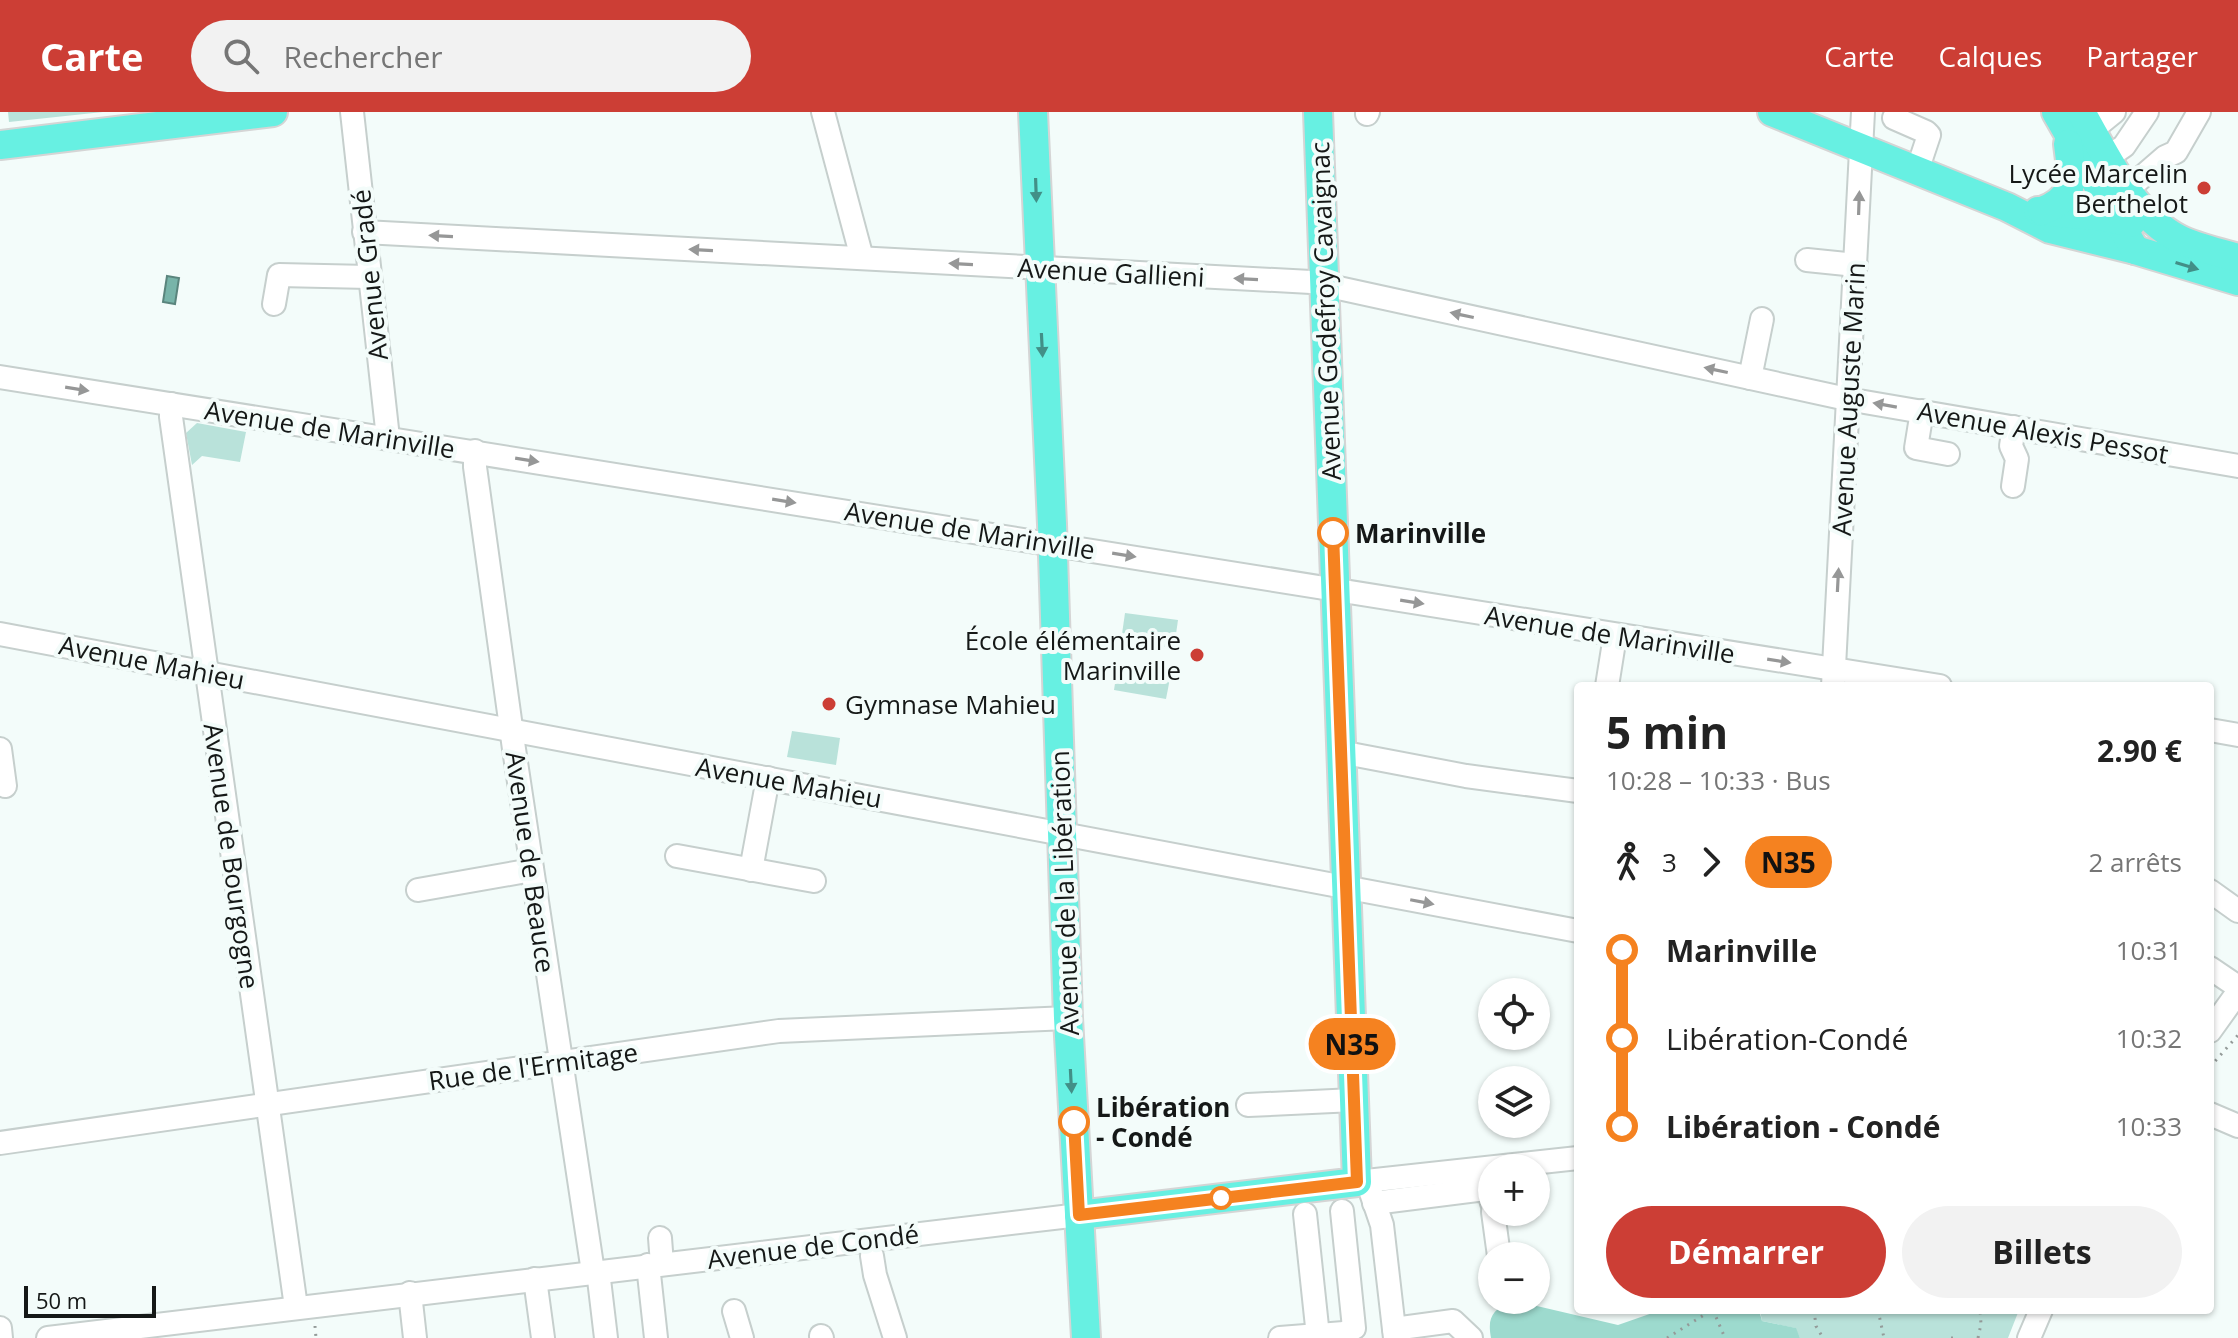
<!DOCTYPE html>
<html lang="fr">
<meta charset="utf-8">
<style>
body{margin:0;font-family:"Open Sans",sans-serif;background:#f2f2f2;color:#222;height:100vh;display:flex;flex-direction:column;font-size:30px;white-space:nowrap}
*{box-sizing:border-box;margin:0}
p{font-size:26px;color:#767676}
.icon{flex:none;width:44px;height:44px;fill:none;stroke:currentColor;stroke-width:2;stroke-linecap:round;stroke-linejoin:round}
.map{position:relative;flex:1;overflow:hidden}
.panel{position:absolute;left:1574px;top:570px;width:640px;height:632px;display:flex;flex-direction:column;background:#fff;border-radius:8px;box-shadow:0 2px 6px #0004}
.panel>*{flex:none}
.badge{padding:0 16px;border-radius:26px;font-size:28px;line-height:52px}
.controls{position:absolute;left:1478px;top:866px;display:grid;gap:16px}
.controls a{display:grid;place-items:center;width:72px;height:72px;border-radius:50%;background:#fff;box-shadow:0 2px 6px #0004;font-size:40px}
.scale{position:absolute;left:24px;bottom:20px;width:132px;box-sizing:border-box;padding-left:8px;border:4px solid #151817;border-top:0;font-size:22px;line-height:28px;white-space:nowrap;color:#151817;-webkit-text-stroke:6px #f3fcfa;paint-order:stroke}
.map>.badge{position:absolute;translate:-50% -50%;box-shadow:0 0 0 4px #fff}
.legs{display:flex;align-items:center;gap:12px;height:88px;padding:0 32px;font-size:26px}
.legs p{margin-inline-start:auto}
.headline{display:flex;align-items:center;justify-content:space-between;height:136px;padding:0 32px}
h1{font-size:44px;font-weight:700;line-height:60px}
.button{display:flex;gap:16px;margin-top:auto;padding:16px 32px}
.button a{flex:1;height:92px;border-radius:48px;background:#cc3e35;color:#fff;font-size:32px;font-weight:700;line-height:92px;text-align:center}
.button a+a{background:#f2f2f2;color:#222}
ul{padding:0 32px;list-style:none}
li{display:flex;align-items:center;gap:28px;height:88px;font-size:30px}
li i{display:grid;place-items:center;width:12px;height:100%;margin:0 10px;background:currentColor}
li i::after{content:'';width:20px;height:20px;margin:-10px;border:6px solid;border-radius:50%;background:#fff}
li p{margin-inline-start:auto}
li:first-child i{background:linear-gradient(#0000 50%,currentColor 0)}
li:last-child i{background:linear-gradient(currentColor 50%,#0000 0)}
header{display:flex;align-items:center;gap:48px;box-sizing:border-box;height:112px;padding:0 40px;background:#cc3e35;color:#fff}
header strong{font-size:38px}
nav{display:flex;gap:44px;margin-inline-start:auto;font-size:28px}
.search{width:560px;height:72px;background:#f2f2f2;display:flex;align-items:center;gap:20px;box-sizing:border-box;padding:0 28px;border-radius:44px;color:#767676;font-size:30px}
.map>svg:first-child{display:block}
.green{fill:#b9e2da}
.forest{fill:#9ddace}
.water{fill:#78b4a9;stroke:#5a857d;stroke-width:2}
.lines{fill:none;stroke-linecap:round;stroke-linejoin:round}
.minor-casing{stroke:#c6cfcd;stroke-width:26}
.major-casing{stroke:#d5d5d5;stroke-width:32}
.path{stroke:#949b99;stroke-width:3;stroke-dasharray:2 6;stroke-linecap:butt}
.minor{stroke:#fff;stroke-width:22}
.major{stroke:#67f0e2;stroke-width:28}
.oneway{fill:#428f87}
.oneway2{fill:#969797}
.line-1-casing{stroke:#fff;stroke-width:18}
.line-1{stroke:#f58220;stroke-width:12}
.poi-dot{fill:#cc3e35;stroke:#f3fcfa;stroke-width:3}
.stop-1-dot{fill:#fff;stroke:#f58220;stroke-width:4}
.labels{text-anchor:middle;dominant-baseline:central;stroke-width:8;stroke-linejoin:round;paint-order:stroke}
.poi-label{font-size:26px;fill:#151817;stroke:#f3fcfa;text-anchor:end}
.street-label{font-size:26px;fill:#151817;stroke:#f3fcfa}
.stop-label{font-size:26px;font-weight:bold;fill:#151817;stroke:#f3fcfa;text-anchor:start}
</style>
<header>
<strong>Carte</strong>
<div class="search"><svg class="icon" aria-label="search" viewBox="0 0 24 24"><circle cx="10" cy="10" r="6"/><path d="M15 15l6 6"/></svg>Rechercher</div>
<nav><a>Carte</a><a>Calques</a><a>Partager</a></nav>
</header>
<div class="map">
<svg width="2238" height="1226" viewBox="0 0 2238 1226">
<rect width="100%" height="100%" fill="#f3fcfa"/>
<g class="green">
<path d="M8,0H103L9,10Z"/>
<path d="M197,311L246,320L240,350L202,344L192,353L186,321Z"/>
<path d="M1125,501L1178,508L1174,536L1121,529Z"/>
<path d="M1118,552L1171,561L1166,587L1114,578Z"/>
<path d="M792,619L840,626L836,653L787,645Z"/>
<path d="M1760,1198H2019L2008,1226H1800L1795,1216L1762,1209Z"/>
</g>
<path class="forest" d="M1511,1188L1618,1213L1661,1198H1759L1762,1209L1796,1216L1800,1226H1491C1487,1204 1493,1199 1511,1188Z"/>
<path class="water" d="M167,164L179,166L175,192L163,190Z"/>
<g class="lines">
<g class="minor-casing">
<g id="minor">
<path d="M352,0L388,326"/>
<path d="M823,0L862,146"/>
<path d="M1367,2L1368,0"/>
<path d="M1894,6L1926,20L1929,23L1917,59"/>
<path d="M2092,18L2114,0"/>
<path d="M2108,45L2124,34L2147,0"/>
<path d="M2128,77L2165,45L2176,40L2199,0"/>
<path d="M364,120L1311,170L1847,287L2238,354"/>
<path d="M1807,148L1856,153"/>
<path d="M274,192L279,163L369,165"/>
<path d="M0,265L1940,574"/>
<path d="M1750,266L1762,207"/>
<path d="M171,292V305L296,1195"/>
<path d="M1922,299L1916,336L1948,342"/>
<path d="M475,339V355L514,637L593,1160"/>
<path d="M2013,374L2017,347L2011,334L2014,315"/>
<path d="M0,522L1578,819"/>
<path d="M1607,574L1615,524"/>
<path d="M1833,574L1863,0"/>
<path d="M2210,618L2238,623"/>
<path d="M0,637L5,674"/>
<path d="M1340,640L1466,664L1578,679"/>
<path d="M677,744L814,769"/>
<path d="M751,758L768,666"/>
<path d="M418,778L532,758"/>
<path d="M2210,779L2238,799"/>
<path d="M2210,856L2238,875"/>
<path d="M2210,919L2238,880"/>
<path d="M1248,993L1354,988"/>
<path d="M2210,1002L2238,1014"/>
<path d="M0,1031L779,919L1068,906"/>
<path d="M1367,1069L1382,1113L1395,1226"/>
<path d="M1357,1070L1578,1046"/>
<path d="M1374,1091L1485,1077L1489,1080L1492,1091"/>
<path d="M1493,1100L1499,1144"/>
<path d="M1305,1102L1318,1224"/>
<path d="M660,1126L662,1152"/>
<path d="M872,1144L875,1163L895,1226"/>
<path d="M648,1153L656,1226"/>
<path d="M598,1159L606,1226"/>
<path d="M535,1167L543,1226"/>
<path d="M410,1181L415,1226"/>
<path d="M734,1199L742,1226"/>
<path d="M0,1216L1,1226"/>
<path d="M1394,1217L1453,1209L1471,1226"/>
<path d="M821,1224L822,1226"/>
<path d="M48,1226L1079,1103"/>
<path d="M1280,1226L1344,1221L1354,1216L1342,1099"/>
<path d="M2029,1226L2041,1198"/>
</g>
</g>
<g class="major-casing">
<g id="major">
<path d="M1033,0L1052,412L1068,906L1086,1226"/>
<path d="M1772,0L2007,95L2050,117L2135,138L2238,169"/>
<path d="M2056,0L2135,138"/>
<path d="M2081,0C2106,43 2132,103 2179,127C2197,136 2218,140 2238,146"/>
<path d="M0,33L273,0"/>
<path d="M2038,99L2105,105L2131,111"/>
<path d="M2042,99C2078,85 2072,65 2068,32"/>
<path d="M1079,1103L1357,1070L1318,0"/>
</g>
</g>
<g class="path">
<path d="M2210,955L2238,923"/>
<path d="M1713,1198L1725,1226"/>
<path d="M1814,1198L1816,1214L1823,1226"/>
<path d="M1878,1198L1884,1226"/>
<path d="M315,1214L316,1226"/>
<path d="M1667,1226L1712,1198"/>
<path d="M1951,1226H1956"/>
<path d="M1978,1226L1981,1212L1980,1198"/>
</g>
<use href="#minor" class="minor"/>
<use href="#major" class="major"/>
</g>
<defs><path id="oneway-solid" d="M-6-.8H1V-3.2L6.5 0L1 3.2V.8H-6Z" transform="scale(2)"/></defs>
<g class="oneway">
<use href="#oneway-solid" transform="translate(1036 78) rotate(88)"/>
<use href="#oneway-solid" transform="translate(2187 154) rotate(17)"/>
<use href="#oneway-solid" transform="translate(1042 233) rotate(87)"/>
<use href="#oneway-solid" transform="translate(1071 969) rotate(87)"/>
</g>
<g class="oneway2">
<use href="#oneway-solid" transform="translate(1859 91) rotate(-88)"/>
<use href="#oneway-solid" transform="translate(441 124) rotate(-177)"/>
<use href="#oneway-solid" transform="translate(701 138) rotate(-177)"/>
<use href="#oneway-solid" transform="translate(961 152) rotate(-177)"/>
<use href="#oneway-solid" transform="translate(1246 167) rotate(-177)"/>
<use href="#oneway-solid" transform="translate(1462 203) rotate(-168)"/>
<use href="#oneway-solid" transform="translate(1716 258) rotate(-168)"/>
<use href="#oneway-solid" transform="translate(77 277) rotate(9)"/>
<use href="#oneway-solid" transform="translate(1885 293) rotate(-170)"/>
<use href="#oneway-solid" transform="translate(527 348) rotate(9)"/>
<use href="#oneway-solid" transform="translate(784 389) rotate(9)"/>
<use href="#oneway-solid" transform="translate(1124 443) rotate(9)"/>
<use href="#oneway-solid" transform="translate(1838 468) rotate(-87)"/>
<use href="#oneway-solid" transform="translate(1412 490) rotate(9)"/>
<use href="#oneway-solid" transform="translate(1779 549) rotate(9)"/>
<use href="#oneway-solid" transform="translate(1422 790) rotate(11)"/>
</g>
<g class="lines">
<g class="line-1-casing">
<path id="line-1" d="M1074,1010L1079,1103L1357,1070L1333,421"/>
</g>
<use href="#line-1" class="line-1"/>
</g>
<g class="poi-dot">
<circle cx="2204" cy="76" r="8"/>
<circle cx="1197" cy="543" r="8"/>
<circle cx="829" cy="592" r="8"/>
</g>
<g class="stop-1-dot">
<circle cx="1333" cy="421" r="14"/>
<circle cx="1074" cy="1010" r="14"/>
<circle cx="1221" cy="1086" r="10"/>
</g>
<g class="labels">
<g class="poi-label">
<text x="2188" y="61">Lycée Marcelin<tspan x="2188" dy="30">Berthelot</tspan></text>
<text x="1181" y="528">École élémentaire<tspan x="1181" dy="30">Marinville</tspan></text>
<text x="845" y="592" text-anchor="start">Gymnase Mahieu</text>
</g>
<g class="street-label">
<text transform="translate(1111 160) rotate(3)">Avenue Gallieni</text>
<text transform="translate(369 163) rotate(-96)">Avenue Gradé</text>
<text transform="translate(1325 199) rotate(-92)">Avenue Godefroy Cavaignac</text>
<text transform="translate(1848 287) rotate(-87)">Avenue Auguste Marin</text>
<text transform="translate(330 317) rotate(9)">Avenue de Marinville</text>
<text transform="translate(2043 320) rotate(10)">Avenue Alexis Pessot</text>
<text transform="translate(970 418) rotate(9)">Avenue de Marinville</text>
<text transform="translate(1610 522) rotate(9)">Avenue de Marinville</text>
<text transform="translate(152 550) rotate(11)">Avenue Mahieu</text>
<text transform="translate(789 670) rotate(10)">Avenue Mahieu</text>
<text transform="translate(232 744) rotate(82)">Avenue de Bourgogne</text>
<text transform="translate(531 750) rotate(82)">Avenue de Beauce</text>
<text transform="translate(1064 781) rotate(-92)">Avenue de la Libération</text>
<text transform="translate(533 954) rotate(-8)">Rue de l'Ermitage</text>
<text transform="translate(813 1134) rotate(-7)">Avenue de Condé</text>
</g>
<g class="stop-label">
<text x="1355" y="421">Marinville</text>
<text x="1096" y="995">Libération<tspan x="1096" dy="30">- Condé</tspan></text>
</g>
</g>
</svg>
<div class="controls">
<a><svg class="icon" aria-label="locate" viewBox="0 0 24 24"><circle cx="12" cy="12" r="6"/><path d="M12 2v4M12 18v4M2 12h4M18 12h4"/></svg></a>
<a><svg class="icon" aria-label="layers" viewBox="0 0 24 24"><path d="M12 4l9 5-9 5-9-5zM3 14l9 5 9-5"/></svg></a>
<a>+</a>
<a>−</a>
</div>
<div class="scale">50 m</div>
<b class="badge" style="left:1352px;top:932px;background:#f58220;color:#111">N35</b>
<section class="panel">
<div class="headline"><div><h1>5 min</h1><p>10:28 – 10:33 · Bus</p></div><b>2.90 €</b></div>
<div class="legs"><svg class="icon" aria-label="walk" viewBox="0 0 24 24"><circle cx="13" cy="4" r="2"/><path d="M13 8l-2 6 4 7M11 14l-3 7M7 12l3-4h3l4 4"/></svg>3<svg class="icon" aria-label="forward" viewBox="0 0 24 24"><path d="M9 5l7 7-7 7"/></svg><b class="badge" style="background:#f58220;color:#111">N35</b><p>2 arrêts</p></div>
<ul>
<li><i style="color:#f58220"></i><b>Marinville</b><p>10:31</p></li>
<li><i style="color:#f58220"></i><span>Libération-Condé</span><p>10:32</p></li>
<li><i style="color:#f58220"></i><b>Libération - Condé</b><p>10:33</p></li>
</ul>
<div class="button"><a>Démarrer</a><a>Billets</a></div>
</section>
</div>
